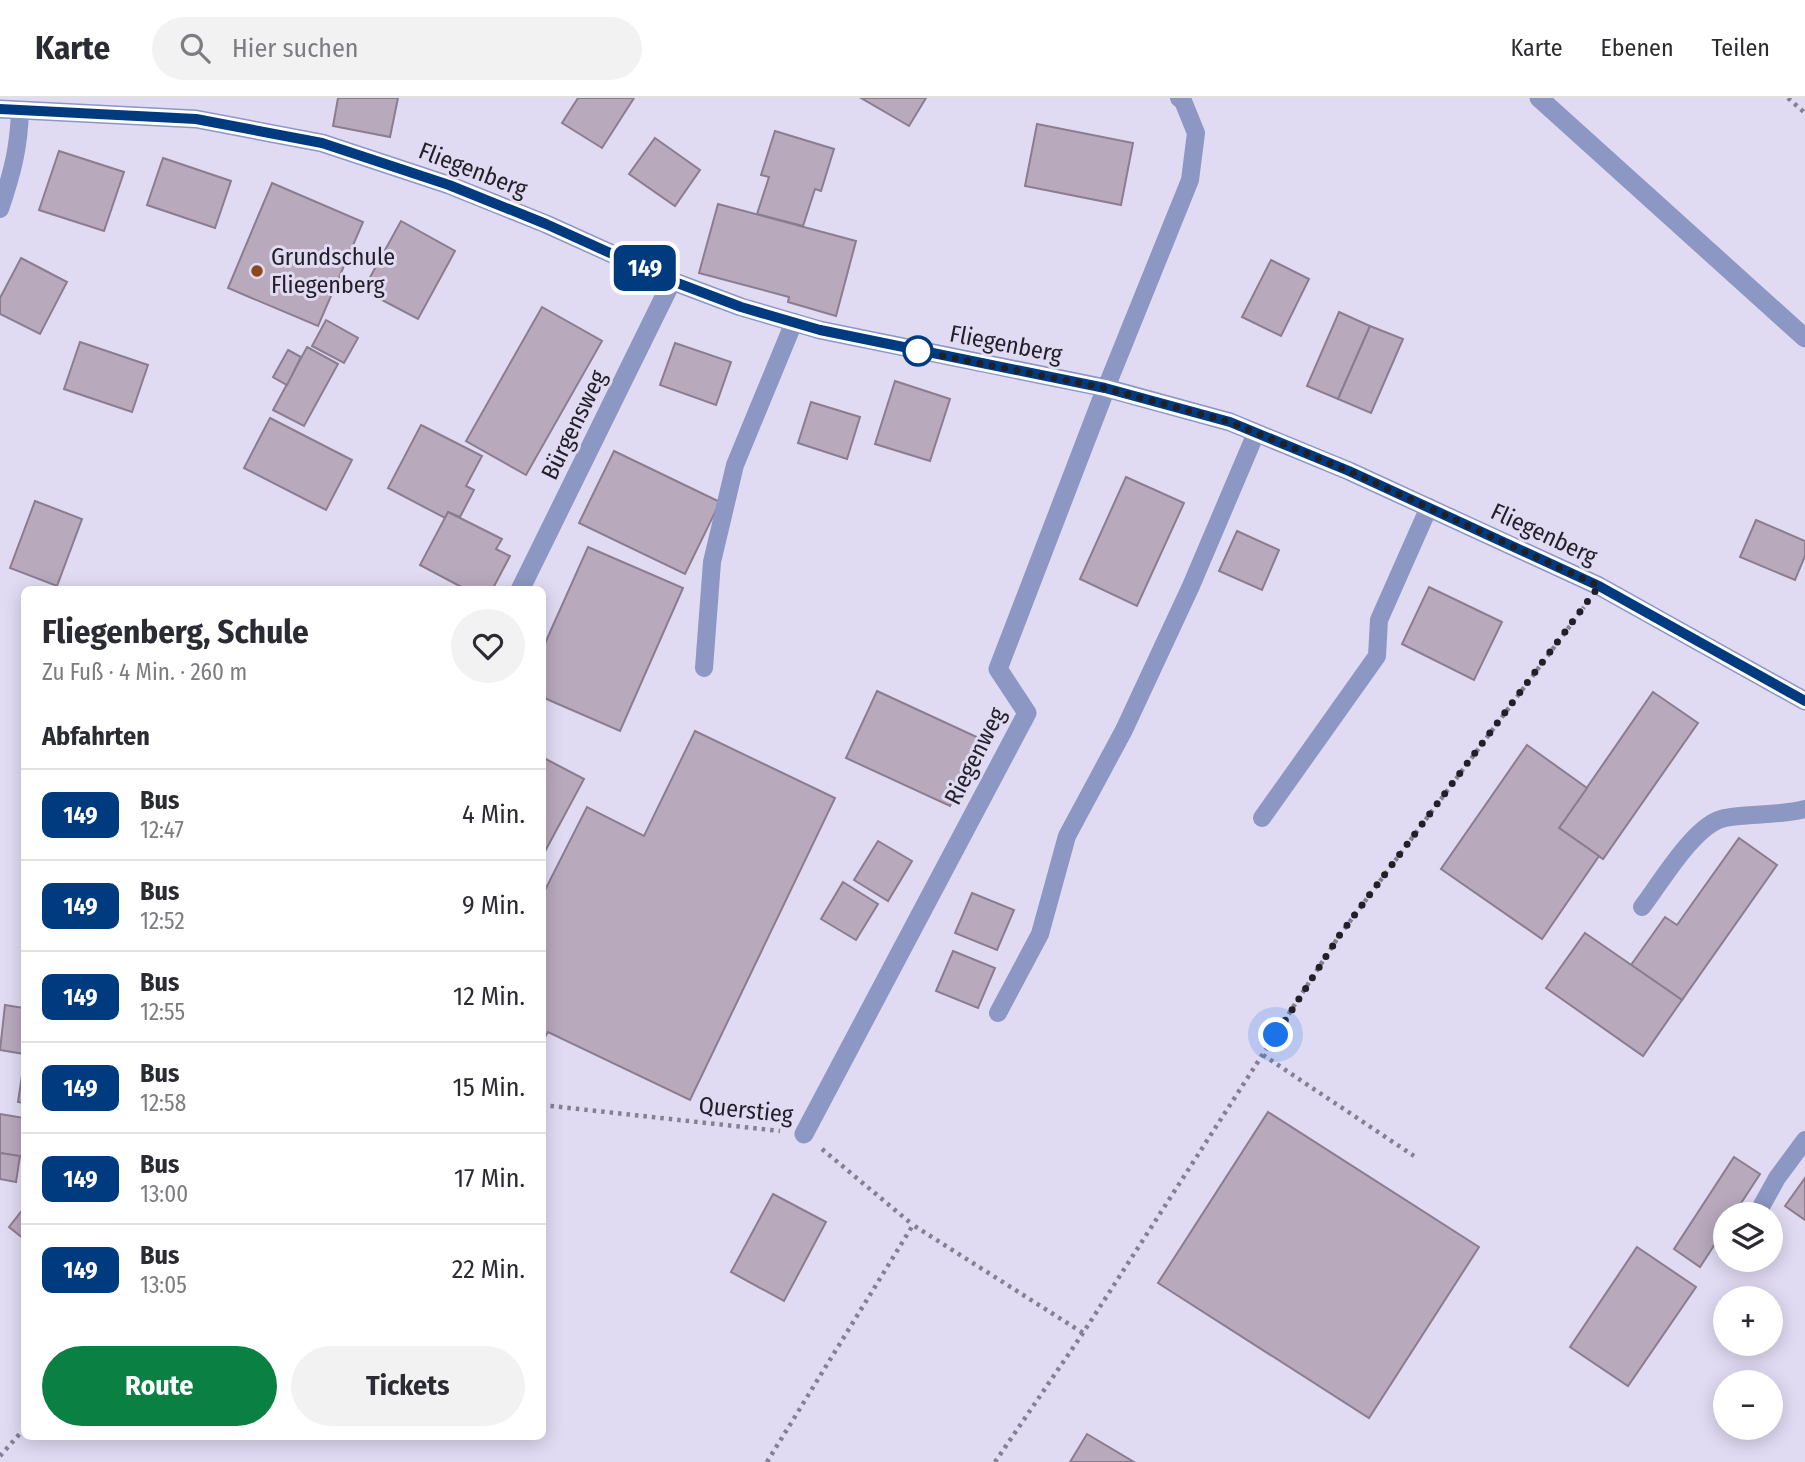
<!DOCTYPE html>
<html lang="de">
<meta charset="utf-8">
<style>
body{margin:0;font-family:"Fira Sans Condensed",sans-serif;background:#f2f2f3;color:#2b2b33;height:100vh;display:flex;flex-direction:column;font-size:26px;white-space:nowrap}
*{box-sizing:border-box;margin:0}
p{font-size:23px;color:#7c7c81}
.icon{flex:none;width:38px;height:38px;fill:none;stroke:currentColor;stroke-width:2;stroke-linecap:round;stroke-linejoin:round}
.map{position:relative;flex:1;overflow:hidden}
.sheet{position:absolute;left:21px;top:488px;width:525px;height:854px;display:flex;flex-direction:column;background:#fff;border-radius:10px;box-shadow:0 4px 18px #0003}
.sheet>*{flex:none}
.badge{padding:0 14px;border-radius:10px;font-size:24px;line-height:46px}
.buttons{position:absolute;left:1713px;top:1104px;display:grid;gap:14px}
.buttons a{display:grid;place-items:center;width:70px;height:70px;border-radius:50%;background:#fff;box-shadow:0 4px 18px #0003;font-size:35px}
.you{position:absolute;width:35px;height:35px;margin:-18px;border:5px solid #fff;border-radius:50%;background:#1a73e8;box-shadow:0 0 0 10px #1a73e833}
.map>.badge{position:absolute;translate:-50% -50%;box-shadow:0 0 0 4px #fff}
h2{padding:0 21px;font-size:26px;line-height:63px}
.round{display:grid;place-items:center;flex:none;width:74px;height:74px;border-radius:37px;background:#f2f2f3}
.overview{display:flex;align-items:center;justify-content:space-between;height:119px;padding:0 21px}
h1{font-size:33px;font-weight:700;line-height:52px}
.button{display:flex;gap:14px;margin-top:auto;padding:14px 21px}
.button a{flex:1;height:80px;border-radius:42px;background:#0b8043;color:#fff;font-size:28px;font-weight:700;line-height:80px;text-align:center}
.button a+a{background:#f2f2f3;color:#2b2b33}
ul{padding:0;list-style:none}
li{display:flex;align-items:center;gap:21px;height:91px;padding:0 21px;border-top:2px solid #e1e1e2}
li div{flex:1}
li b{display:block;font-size:26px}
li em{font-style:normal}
li .badge{min-width:77px;font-weight:700;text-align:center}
header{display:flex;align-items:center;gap:42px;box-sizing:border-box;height:98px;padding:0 35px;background:#fff;border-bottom:2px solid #e1e1e2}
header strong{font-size:33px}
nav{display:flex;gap:38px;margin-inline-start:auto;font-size:24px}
.search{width:490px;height:63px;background:#f2f2f3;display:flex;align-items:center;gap:18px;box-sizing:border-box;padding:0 24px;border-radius:38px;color:#7c7c81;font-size:26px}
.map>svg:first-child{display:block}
.building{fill:#b8a9bd;stroke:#8b7d8f;stroke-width:2}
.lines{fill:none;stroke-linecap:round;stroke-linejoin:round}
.path{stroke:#848091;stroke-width:4.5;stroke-dasharray:3.5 5;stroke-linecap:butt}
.service{stroke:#8c97c3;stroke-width:18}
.minor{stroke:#8c97c3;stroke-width:19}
.tertiary{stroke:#8c97c3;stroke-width:19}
.line-casing{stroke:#fff;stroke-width:16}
.line{stroke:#003b80;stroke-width:10}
.walk{stroke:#211f28;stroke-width:7;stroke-dasharray:0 12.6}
.poi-dot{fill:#8c471e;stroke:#e0dbf3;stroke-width:2.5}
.stop-dot{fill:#fff;stroke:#003b80;stroke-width:3.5}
.labels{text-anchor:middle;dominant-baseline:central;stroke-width:6;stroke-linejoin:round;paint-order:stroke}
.street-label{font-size:24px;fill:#211f28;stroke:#e0dbf3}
.poi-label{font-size:24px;fill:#211f28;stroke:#e0dbf3;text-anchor:start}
</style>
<header>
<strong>Karte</strong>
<div class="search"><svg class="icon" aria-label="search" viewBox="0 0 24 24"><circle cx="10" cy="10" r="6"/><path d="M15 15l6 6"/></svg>Hier suchen</div>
<nav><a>Karte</a><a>Ebenen</a><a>Teilen</a></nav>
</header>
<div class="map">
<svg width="1805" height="1364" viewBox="0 0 1805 1364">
<rect width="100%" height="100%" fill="#e0dbf3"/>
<g class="building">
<path d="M338,0H398L390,39L333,28Z"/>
<path d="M578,0H634L602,50L562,25Z"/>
<path d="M861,0H926L909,28Z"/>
<path d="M1037,26L1133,45L1121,107L1025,88Z"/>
<path d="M775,33L834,51L821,93L815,91L803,128L757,116L769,79L761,77Z"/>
<path d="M655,40L700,72L675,108L629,76Z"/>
<path d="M59,53L124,74L104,133L39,112Z"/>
<path d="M163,60L231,83L215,130L147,107Z"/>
<path d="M272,85L363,124L318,228L228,190Z"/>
<path d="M718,106L856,143L836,218L788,204L789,199L699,175Z"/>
<path d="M401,123L455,153L418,221L363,192Z"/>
<path d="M21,160L67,184L40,236L0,216V200Z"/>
<path d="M1271,162L1309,181L1281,238L1242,219Z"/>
<path d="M542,209L602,243L526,377L466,343Z"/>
<path d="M1339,214L1370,228L1338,301L1307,288Z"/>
<path d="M326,222L358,240L344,265L312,248Z"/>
<path d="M1370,228L1403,241L1371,315L1338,301Z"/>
<path d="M80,244L148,267L132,314L64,291Z"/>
<path d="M675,245L731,264L716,307L660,287Z"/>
<path d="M307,249L338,266L304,328L273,312Z"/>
<path d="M288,252L301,259L287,287L273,279Z"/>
<path d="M895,283L950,301L930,363L875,346Z"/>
<path d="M811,304L860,319L847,361L798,345Z"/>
<path d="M270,320L352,362L326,412L244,370Z"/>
<path d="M421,327L482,358L466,388L474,392L460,419L448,414L445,420L388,390Z"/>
<path d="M614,353L720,404L685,476L579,425Z"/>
<path d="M1126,379L1184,405L1137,508L1080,481Z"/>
<path d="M35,403L82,421L57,488L10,470Z"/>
<path d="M448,414L502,441L496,451L510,458L492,492L484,490L483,492H467L420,467Z"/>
<path d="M1756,422L1805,443V458L1795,482L1740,459Z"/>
<path d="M1237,433L1279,452L1262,492L1219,473Z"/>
<path d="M588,449L683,490L620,633L542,599V552Z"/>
<path d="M1429,489L1502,524L1474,582L1402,546Z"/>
<path d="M877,593L981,641L950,708L846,660Z"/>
<path d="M1653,594L1698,625L1603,761L1559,730Z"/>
<path d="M695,633L835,700L690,1002L548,934L542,944V798L587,709L644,738Z"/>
<path d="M1527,647L1587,690L1559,730L1599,758L1542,841L1441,771Z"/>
<path d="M542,659L584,681L542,759Z"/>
<path d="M1739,740L1777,767L1682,902L1631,867L1665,819L1677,827Z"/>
<path d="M878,743L912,763L888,803L854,782Z"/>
<path d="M843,784L878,806L856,842L821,821Z"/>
<path d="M972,795L1014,812L997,852L955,835Z"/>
<path d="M1585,835L1682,902L1643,958L1546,890Z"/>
<path d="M953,853L995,870L978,910L936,893Z"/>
<path d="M5,907L24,910V956L0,952Z"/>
<path d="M24,964V1005L18,1004Z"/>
<path d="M1268,1014L1479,1149L1369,1320L1158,1185Z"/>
<path d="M0,1016L24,1020V1059L0,1055Z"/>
<path d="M0,1055L20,1058L16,1084L0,1081Z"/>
<path d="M1734,1059L1760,1076L1734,1116H1726V1129L1700,1169L1674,1151Z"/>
<path d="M1805,1080V1122L1785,1108Z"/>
<path d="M773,1096L826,1124L784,1203L731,1174Z"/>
<path d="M24,1110V1141L9,1129Z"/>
<path d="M1637,1149L1696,1189L1628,1288L1570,1249Z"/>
<path d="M1087,1336L1134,1364H1070Z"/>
</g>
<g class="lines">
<g class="path">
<path d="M1788,0L1805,15"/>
<path d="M1263,957L1414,1058"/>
<path d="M542,1007L780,1033"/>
<path d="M822,1051L913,1127"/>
<path d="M0,1358L24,1331"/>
<path d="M767,1364L913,1127L1083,1235"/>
<path d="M995,1364L1083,1235L1339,838L1584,509"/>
</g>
<g class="service">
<path d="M0,111C12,76 19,50 20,12"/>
<path d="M1106,290L1190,82L1196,35L1183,3L1179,0"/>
<path d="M704,570L712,464L735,367L794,224"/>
<path d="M1262,720L1377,558L1379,522L1429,409"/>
<path d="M1642,809C1660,786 1695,725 1725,720C1751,715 1779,718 1805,711"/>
<path d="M998,915L1040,836L1067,738L1124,632L1191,488L1256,335"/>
<path d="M1757,1116L1777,1080L1805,1042"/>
</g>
<g class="minor">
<path d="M0,11L196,21L322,45L449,87L546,126L672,183L741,209L820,232L1106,290L1230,324L1349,373L1599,488L1805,603"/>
<path d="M520,492L672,183"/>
<path d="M804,1036L1027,615L998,571L1106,290"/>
</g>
<path class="tertiary" d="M1539,0L1805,240"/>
</g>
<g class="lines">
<g class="line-casing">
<path id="line" d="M0,11L196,21L322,45L449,87L546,126L672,183L741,209L820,232L1105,290L1230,324L1349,373L1599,488L1805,603"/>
</g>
<use href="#line" class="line"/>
<path class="walk" d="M918,253L1105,290L1230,324L1349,373L1599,488L1339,838L1276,937"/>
</g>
<circle class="poi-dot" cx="257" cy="173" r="7"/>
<circle class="stop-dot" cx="918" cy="253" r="14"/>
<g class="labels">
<g class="street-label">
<text transform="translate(473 72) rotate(21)">Fliegenberg</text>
<text transform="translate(1006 246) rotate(11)">Fliegenberg</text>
<text transform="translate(574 327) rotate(-64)">Bürgensweg</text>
<text transform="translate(1544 436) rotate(25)">Fliegenberg</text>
<text transform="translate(975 658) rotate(-63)">Riegenweg</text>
<text transform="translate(746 1012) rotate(6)">Querstieg</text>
</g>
<g class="poi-label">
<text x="271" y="159">Grundschule<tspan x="271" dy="28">Fliegenberg</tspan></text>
</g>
</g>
</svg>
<div class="buttons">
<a><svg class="icon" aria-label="layers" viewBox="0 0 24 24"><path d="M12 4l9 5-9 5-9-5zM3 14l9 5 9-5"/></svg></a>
<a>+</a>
<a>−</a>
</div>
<div class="you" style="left:1276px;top:937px"></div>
<b class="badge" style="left:645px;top:170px;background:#003b80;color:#fff">149</b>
<section class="sheet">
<div class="overview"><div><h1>Fliegenberg, Schule</h1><p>Zu Fuß · 4 Min. · 260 m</p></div><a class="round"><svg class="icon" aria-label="heart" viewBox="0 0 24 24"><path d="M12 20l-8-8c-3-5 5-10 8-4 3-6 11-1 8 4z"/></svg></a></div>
<h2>Abfahrten</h2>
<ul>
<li><span class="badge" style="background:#003b80;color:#fff">149</span><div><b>Bus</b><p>12:47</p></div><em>4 Min.</em></li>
<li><span class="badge" style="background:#003b80;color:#fff">149</span><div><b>Bus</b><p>12:52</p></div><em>9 Min.</em></li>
<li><span class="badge" style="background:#003b80;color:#fff">149</span><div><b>Bus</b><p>12:55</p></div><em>12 Min.</em></li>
<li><span class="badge" style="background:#003b80;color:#fff">149</span><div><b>Bus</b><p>12:58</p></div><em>15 Min.</em></li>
<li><span class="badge" style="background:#003b80;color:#fff">149</span><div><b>Bus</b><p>13:00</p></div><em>17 Min.</em></li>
<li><span class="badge" style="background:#003b80;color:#fff">149</span><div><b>Bus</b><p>13:05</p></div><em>22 Min.</em></li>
</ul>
<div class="button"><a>Route</a><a>Tickets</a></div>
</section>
</div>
